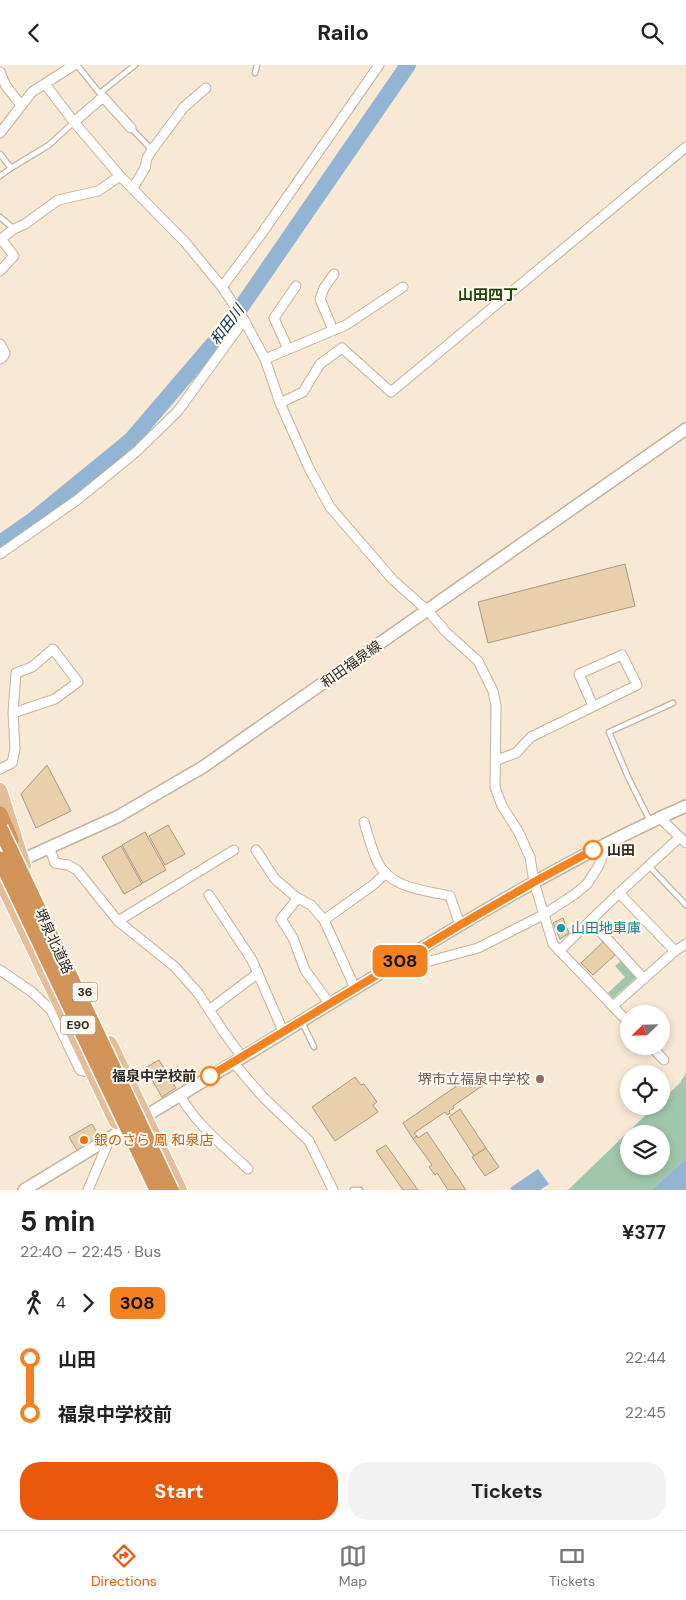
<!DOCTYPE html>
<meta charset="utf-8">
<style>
body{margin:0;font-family:"DM Sans","Noto Sans JP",sans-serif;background:#f2f2f2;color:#222;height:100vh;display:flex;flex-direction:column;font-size:19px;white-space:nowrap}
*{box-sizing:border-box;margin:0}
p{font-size:16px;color:#767676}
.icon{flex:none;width:28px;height:28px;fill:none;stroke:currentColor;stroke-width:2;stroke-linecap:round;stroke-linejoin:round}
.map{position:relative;height:1125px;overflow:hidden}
.drawer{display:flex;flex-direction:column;background:#fff;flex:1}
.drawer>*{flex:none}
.badge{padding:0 10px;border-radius:8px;font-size:18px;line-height:32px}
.needle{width:32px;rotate:247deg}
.controls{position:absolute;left:620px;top:940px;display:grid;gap:10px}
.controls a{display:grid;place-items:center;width:50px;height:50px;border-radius:50%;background:#fff;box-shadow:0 2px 8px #0003;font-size:25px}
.map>.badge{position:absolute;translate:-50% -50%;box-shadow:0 0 0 2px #fff}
.legs{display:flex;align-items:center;gap:8px;height:55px;padding:0 20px;font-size:16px}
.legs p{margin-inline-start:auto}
.overview{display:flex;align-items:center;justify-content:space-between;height:85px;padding:0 20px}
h1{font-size:28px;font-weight:700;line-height:38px}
.action{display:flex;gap:10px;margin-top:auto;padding:10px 20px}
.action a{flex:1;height:58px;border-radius:20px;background:#ea580c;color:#fff;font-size:20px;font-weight:700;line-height:58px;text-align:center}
.action a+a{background:#f2f2f2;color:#222}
ul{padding:0 20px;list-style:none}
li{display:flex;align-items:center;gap:18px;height:55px;font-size:19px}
li i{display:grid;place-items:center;width:8px;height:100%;margin:0 6px;background:currentColor}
li i::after{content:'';width:12px;height:12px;margin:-6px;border:4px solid;border-radius:50%;background:#fff}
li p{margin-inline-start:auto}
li:first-child i{background:linear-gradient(#0000 50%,currentColor 0)}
li:last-child i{background:linear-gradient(currentColor 50%,#0000 0)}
header{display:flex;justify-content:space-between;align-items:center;height:65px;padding:0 20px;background:#fff;font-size:22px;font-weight:700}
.tabs{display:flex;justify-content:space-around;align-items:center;height:70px;border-top:1px solid #e0e0e0;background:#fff;font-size:14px;color:#767676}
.tabs a{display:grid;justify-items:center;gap:2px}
.tabs .selected{color:#ea580c}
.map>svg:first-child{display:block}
.green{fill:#a1c6ac;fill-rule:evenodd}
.water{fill:#93b4d3}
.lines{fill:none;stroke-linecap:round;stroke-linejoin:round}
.river{stroke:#93b4d3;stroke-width:16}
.building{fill:#e9cfaa;stroke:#a79986}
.lane-casing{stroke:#c1b39f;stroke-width:7}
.street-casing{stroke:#c1b39f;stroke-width:11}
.secondary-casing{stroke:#c1b39f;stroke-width:14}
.primary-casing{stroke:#fff;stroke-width:16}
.highway-casing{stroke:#fff;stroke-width:18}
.lane{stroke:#fff;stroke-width:4.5}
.street{stroke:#fff;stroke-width:9}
.secondary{stroke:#fff;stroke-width:11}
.primary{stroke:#e4be9b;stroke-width:14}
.highway{stroke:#d29359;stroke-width:15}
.highway-bridge-casing{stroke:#fff;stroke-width:18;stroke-linecap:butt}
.highway-bridge{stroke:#d29359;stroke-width:15}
.line-1-casing{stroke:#fff;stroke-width:11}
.line-1{stroke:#f58220;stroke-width:8}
.stop-1-dot{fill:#fff;stroke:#f58220;stroke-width:2.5}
.culture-dot{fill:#0f9aa8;stroke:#fef8f0;stroke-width:2}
.education-dot{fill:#8d6e63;stroke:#fef8f0;stroke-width:2}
.food-dot{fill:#e8710a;stroke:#fef8f0;stroke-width:2}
.labels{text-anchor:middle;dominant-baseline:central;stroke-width:4;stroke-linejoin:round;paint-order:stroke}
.shield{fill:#fef8f0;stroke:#6e6860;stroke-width:1}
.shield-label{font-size:12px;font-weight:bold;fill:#302a22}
.street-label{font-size:14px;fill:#302a22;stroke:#fef8f0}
.stop-label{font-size:14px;font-weight:bold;fill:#302a22;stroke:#fef8f0;text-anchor:start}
.culture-label{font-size:14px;fill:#0d838f;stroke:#fef8f0;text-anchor:start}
.education-label{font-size:14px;fill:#785e54;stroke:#fef8f0;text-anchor:end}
.food-label{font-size:14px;fill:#c56008;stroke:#fef8f0;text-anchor:start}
.neighbourhood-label{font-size:15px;font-weight:bold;fill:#1f4707;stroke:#fef8f0}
.water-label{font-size:15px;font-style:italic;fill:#093150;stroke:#fef8f0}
</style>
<header><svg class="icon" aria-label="back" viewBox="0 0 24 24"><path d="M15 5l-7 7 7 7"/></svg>Railo<svg class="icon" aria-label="search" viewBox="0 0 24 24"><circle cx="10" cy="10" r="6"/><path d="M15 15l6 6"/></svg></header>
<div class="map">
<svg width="686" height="1125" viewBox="0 0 686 1125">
<rect width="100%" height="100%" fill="#f8e9d5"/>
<g class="green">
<path d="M621,896L636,913L613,933L608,928L625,912L615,901Z"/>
<path d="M686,1008V1094L651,1125H568L655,1041H661V1036L680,1018ZM629,1069H661V1101H629Z"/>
</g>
<g class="water">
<path d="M686,1094V1125H651Z"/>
<path d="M538,1104L549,1119L540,1125H512L510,1123Z"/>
</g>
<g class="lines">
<path class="river" d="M0,478L33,455L131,375L226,264L408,0"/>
</g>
<g class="building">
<path d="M625,499L635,541L488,578L478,537Z"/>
<path d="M47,700L71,746L36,763L21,729Z"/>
<path d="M168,760L185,789L165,800L149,771Z"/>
<path d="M145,767L166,805L143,818L122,780Z"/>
<path d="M121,781L142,819L124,829L102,792Z"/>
<path d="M563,853L569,868L560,874L553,858Z"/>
<path d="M603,877L615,890L593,910L581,898Z"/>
<path d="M159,995L176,1023L162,1032L145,1003Z"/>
<path d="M474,1009L482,1021L453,1041L454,1043L449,1046L450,1048L447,1050L445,1047L414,1068L417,1071L413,1074L403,1058Z"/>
<path d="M355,1012L361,1020L364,1019L377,1037L373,1040L378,1047L335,1076L312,1042Z"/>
<path d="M460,1044L486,1083L474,1091L449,1052Z"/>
<path d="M92,1059L99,1071L95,1078L78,1087L69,1072Z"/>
<path d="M427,1067L466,1125H448L437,1108L435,1110L429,1102L432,1100L413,1074L417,1071L418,1073Z"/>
<path d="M386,1080L418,1125H403L376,1086Z"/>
<path d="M486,1083L499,1102L485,1111L472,1092Z"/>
</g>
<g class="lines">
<g class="lane-casing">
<g id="lane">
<path d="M77,0L101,30"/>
<path d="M255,8L257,0"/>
<path d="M100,28L135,0"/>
<path d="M131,63L152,85"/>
<path d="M0,89L11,103"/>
<path d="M0,111L11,103L49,80L74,57"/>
<path d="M0,152L14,164"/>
<path d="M650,756L628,712L609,667L673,638"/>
<path d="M649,801L686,840"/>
<path d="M302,957L314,982"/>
<path d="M353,1125H360"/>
</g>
</g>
<g class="street-casing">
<g id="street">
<path d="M0,7L6,21L21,40"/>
<path d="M45,19L74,57L120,111L185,177L222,222L244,255L265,294L280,338L309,403L330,442L393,515L428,546L446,567L478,596L493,626L496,641L495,722L502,741L518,766L530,792L534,817L553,879L629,958"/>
<path d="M74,57L103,32L131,63"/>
<path d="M0,68L32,27L74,0"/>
<path d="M133,123L145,103L147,93L152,85L184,42L206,23"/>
<path d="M0,206L14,191L1,174L14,164L25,159L58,135L98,126L120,111"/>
<path d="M222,222L260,171L379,0"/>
<path d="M333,265L320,234L324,223L334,209"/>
<path d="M0,279L5,288L3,292L0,294"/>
<path d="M288,284L274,253L296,221"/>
<path d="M265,294L346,260L403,222"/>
<path d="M280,338L303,327L320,299L342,283L391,327L686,82"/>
<path d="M0,489L77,435L136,387L178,346L244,255"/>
<path d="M497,695L516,688L531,672L637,620L622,590L579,609L593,641"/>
<path d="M0,704L12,698L15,684L13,648L16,608L32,602L53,584L78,617L55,634L13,648"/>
<path d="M660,753L686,778"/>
<path d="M364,757C368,770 372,786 378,798C392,824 424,825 450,831L460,860"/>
<path d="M49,782L55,798L68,800L77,805L118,856L175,902L198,928L223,966L242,992"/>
<path d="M256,785L275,814L296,832L311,840L324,855L355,923"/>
<path d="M619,828L675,886"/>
<path d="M209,830L252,895L283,966"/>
<path d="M298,833L281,854L293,873L305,905L329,938"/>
<path d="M324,855L373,820L386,808"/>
<path d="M118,856L234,785"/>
<path d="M591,856L644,914"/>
<path d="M559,886L619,828L680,772"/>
<path d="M0,905L32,927L51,945L80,1005L94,1009"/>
<path d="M385,908L478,883L543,850L575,829L587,819L598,802L608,778"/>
<path d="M613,941L675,886L686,879"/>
<path d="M209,945L258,908"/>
<path d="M651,981L664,995"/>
<path d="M233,997L263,1032L309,1076L333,1125"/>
<path d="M180,1030C196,1060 224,1081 248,1104"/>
<path d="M88,1125L110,1073"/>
</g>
</g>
<g class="secondary-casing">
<g id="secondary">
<path d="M15,798L117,752L203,702L686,364"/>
<path d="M24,1125C139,1056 254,985 369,915C472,852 575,790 686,741"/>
</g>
</g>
<g class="primary-casing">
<g id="primary">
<path d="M0,725L24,801"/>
<path d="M0,814L116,1057"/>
<path d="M110,978L180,1125"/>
</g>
</g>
<g class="highway-casing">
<path id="highway" d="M0,749L11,775"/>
</g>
<use href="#lane" class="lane"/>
<use href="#street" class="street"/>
<use href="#secondary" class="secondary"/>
<use href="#primary" class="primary"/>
<use href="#highway" class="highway"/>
<g class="highway-bridge-casing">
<g id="highway-bridge">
<path d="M0,763L171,1125"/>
<path d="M0,794L157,1125"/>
</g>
</g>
<use href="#highway-bridge" class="highway-bridge"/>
</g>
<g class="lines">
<g class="line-1-casing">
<path id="line-1" d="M210,1011L460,860L534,817L593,785"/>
</g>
<use href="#line-1" class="line-1"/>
</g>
<g class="stop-1-dot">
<circle cx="593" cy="785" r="9"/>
<circle cx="210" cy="1011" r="9"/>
</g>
<circle class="culture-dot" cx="561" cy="863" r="5"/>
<circle class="education-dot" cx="540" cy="1014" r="5"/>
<circle class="food-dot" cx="84" cy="1075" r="5"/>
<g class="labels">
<g class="shield">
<rect x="72.5" y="917.5" width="25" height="19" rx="4"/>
<rect x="60.5" y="950.5" width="35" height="19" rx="4"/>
</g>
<g class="shield-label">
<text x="85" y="927">36</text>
<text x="78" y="960">E90</text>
</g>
<g class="street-label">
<text transform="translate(351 599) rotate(-35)">和田福泉線</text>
<text transform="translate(54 876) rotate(65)">堺泉北道路</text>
</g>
<g class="stop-label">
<text x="607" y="785">山田</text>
<text x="196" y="1011" text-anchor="end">福泉中学校前</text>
</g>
<g class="culture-label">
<text x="571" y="863">山田地車庫</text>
</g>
<g class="education-label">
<text x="530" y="1014">堺市立福泉中学校</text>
</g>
<g class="food-label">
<text x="94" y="1075">銀のさら 鳳 和泉店</text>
</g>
<g class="neighbourhood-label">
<text x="488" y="230">山田四丁</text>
</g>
<g class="water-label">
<text transform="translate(227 260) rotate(-53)">和田川</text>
</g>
</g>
</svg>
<div class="controls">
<a><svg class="needle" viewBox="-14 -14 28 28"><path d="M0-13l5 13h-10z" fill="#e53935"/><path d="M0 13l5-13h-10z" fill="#767676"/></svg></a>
<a><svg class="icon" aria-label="locate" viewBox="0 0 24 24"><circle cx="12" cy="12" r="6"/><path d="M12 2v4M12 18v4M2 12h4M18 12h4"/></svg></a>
<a><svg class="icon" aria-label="layers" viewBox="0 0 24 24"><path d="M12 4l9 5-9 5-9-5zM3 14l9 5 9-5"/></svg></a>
</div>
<b class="badge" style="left:400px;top:896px;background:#f58220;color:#111">308</b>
</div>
<section class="drawer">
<div class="overview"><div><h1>5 min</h1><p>22:40 – 22:45 · Bus</p></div><b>¥377</b></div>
<div class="legs"><svg class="icon" aria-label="walk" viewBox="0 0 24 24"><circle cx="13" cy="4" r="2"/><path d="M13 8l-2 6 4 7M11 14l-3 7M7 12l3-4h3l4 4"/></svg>4<svg class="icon" aria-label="forward" viewBox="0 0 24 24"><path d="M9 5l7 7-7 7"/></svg><b class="badge" style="background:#f58220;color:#111">308</b></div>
<ul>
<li><i style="color:#f58220"></i><b>山田</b><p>22:44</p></li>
<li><i style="color:#f58220"></i><b>福泉中学校前</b><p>22:45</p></li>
</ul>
<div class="action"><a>Start</a><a>Tickets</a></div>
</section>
<nav class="tabs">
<a class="selected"><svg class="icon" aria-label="directions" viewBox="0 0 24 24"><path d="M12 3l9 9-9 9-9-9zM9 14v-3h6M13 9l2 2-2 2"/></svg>Directions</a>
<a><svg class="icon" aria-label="map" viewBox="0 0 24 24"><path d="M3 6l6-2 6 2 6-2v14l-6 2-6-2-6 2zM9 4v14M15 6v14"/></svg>Map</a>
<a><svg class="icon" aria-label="tickets" viewBox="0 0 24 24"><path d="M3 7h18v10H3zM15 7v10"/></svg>Tickets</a>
</nav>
